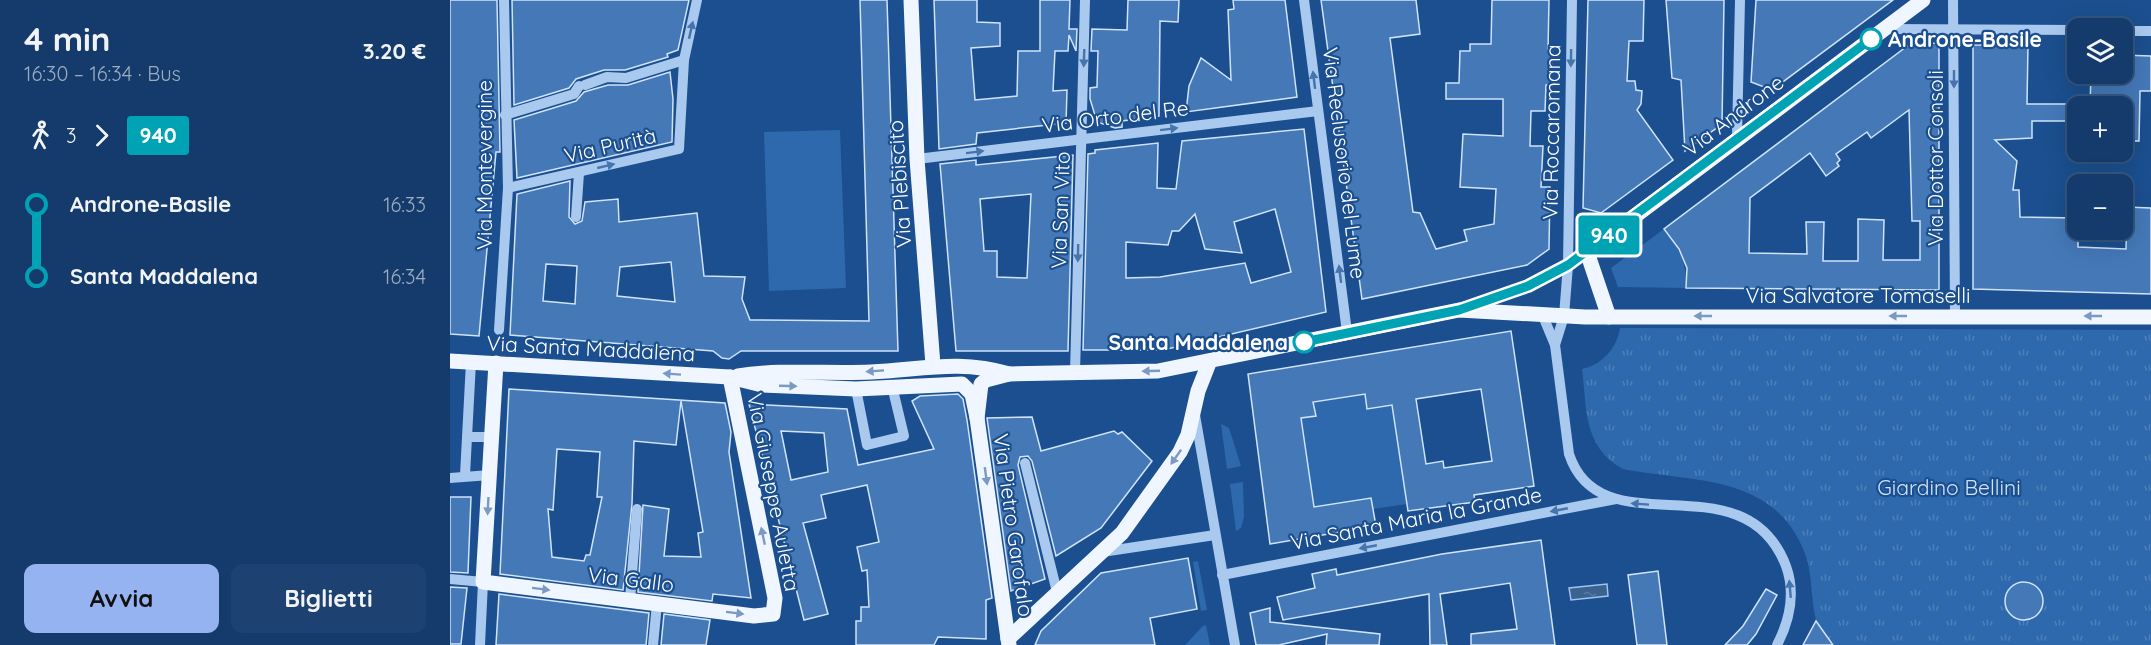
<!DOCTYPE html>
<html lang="it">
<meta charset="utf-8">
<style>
body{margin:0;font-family:Quicksand,sans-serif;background:#1d4271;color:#f1f3f6;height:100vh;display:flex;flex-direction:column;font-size:22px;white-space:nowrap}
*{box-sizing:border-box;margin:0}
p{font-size:20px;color:#9dadc1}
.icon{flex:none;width:33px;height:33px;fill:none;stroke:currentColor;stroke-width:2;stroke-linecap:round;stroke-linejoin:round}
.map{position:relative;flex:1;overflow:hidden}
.sheet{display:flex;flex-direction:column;background:#143b6b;width:450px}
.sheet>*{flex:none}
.badge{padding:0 12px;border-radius:4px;font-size:21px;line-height:39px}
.controls{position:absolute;left:1617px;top:18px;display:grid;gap:12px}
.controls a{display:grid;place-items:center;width:66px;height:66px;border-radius:12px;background:#143b6b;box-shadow:0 6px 24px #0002,0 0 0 2px #33557e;font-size:30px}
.map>.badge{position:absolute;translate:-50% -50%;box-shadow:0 0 0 3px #fff}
.legs{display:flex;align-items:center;gap:9px;height:66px;padding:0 24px;font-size:20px}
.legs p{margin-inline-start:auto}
.summary{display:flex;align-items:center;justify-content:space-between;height:102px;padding:0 24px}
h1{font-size:33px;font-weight:700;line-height:45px}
.button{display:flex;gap:12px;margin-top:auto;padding:12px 24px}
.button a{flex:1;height:69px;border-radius:12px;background:#95b2f1;color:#111;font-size:24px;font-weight:700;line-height:69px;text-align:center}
.button a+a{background:#1d4271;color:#f1f3f6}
ul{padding:0 24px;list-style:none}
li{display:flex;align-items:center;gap:21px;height:72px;font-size:22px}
li i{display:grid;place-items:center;width:9px;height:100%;margin:0 8px;background:currentColor}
li i::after{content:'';width:15px;height:15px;margin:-8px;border:4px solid;border-radius:50%;background:#143b6b}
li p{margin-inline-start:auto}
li:first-child i{background:linear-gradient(#0000 50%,currentColor 0)}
li:last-child i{background:linear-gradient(currentColor 50%,#0000 0)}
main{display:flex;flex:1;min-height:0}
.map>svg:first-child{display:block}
.green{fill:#2e69ad}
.park{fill:url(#park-tufts)}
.water{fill:url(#water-ripples);stroke:#9cc4f0;stroke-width:1.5}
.building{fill:#4478b7;stroke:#cfe3fa;stroke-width:1.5;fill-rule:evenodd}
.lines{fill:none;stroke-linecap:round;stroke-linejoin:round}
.minor{stroke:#a9c9ee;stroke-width:10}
.major{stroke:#f0f6ff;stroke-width:15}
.oneway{fill:#4674ac}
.oneway2{fill:#7b9ac1}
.line-1-casing{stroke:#fff;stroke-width:14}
.line-1{stroke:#00a3b4;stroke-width:9}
.stop-1-dot{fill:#fff;stroke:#00a3b4;stroke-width:3}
.labels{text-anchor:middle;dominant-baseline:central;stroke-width:4.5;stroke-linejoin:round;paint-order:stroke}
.stop-label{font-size:21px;font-weight:bold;fill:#fff;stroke:#1b4f8f;text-anchor:start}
.street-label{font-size:21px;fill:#fff;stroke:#1b4f8f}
.park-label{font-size:21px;fill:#cfe3fa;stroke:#1b4f8f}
</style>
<main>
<section class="sheet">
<div class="summary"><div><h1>4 min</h1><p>16:30 – 16:34 · Bus</p></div><b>3.20 €</b></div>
<div class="legs"><svg class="icon" aria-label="walk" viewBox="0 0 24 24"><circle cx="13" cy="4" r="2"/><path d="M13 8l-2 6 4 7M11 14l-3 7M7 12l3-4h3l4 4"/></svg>3<svg class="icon" aria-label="forward" viewBox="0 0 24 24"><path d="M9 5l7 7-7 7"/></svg><b class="badge" style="background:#00a3b4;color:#fff">940</b></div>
<ul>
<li><i style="color:#00a3b4"></i><b>Androne-Basile</b><p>16:33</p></li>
<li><i style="color:#00a3b4"></i><b>Santa Maddalena</b><p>16:34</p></li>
</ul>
<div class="button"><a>Avvia</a><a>Biglietti</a></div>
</section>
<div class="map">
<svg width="1701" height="645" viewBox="0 0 1701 645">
<defs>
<pattern id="park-tufts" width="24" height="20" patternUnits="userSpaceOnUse" patternTransform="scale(1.5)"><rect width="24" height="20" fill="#2e69ad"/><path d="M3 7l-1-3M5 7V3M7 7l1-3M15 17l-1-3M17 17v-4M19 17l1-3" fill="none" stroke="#4d80b9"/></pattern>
<pattern id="water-ripples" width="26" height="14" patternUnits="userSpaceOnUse" patternTransform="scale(1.5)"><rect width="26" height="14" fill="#3c6290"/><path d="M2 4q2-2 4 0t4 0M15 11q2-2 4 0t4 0" fill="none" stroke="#597aa1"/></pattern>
</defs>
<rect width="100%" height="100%" fill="#1b4f8f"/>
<g class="green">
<path d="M390,130L396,288L319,291L314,132Z"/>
<path d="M1214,229C1230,250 1237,262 1236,288L1168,287L1161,268Z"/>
<path d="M915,394L942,405L957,504L923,509L921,498L864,507L851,418L865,416L863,402Z"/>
<path d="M771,424L779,428L791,466L777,469Z"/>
<path d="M793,482L794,517L791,528L786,531L780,484Z"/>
<path d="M748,561L757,610L751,611L743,562Z"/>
<path d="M756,625L760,645H735L753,626Z"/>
</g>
<path class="park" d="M1170,328L1701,330V645H1383C1378,638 1371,630 1367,622C1362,611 1362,576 1357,559C1328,473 1246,483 1173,469C1133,447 1137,409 1132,369C1152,365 1167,348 1170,328Z"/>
<path class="water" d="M1157,584L1158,596L1121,600L1119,588Z"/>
<g class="building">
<path d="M0,0H47L50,152H46L29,336L0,334Z"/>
<path d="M62,0H239L228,50L217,54L218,57L175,70H154L126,79L119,88L64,105Z"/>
<path d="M410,0H437L448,351H291L279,359L272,358L263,351L60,335L67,194L120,181L119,217L125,224L132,221L135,202L168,199L169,222L247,213L254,276L295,277L292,299L300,320L419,321ZM221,262L225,302L167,296L170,267ZM96,264L127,266L125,304L93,301Z"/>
<path d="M484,0H527V22L550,23V46L521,48L525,100L567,96L568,51H590V0H620L619,29H627L626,51L619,35L618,51H605L603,91L617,90L616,123L527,133L526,144L489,149Z"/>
<path d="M678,0H729L728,22L710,21L709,116L672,121V127L665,128L647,122L640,99V88L647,87L648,51H641L642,29L677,30Z"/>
<path d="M783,0H835L847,97L736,112L739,86L751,58L781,80L778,10L784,9Z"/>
<path d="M871,0H966L970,34L940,38L963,212L970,213L986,249L1017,241L1014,230L1044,224L1046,189L1010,187L1013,134L1053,136V99H996V83H1009L1010,51H1020V44H1041L1042,0H1099L1098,51H1102L1101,85H1096L1095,111H1081L1080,146H1093L1091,187H1100L1099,249L1077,265L912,299Z"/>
<path d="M1138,0H1194L1193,41H1179L1177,81H1185L1186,90L1192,91L1191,104L1187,110L1223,160L1151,213L1133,208Z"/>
<path d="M1216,0H1274L1272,124L1235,151L1231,80L1222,78Z"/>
<path d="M1306,0H1443L1322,90L1301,82Z"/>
<path d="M1489,43V290L1236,288L1237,268L1229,249L1214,229L1460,44ZM1459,110L1462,221H1470V260H1433L1434,220L1408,219V261H1373L1374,222H1356L1357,254L1299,253L1300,198L1360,153L1376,176L1389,166L1387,163L1390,160L1386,154L1417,132L1421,138Z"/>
<path d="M1523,45H1578L1577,104H1618V121H1582V138L1545,140L1567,161L1563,190H1569L1570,217L1628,218V247L1676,249L1677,207L1701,208V294L1523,289Z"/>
<path d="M1672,55L1701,56V91H1690L1689,141H1672V106H1640L1641,74H1672Z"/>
<path d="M220,72L223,99L222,142L67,178L64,120L126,101L134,92L158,85H178Z"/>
<path d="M854,129L876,312L713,350H633L638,154L645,153V150L708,143L707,188L726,189L732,141ZM825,209L841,272L801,283L795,263L710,277L676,278V242L718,245L722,231H729L745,214L755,249L792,253L784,222Z"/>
<path d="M623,155L618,351H506L490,164L526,160V165ZM581,194L577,278L547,277V251H534L530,199Z"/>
<path d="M1061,331L1084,486L1024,495L1025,502L958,511L942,405L917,409L915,394L863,402L866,416L851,418L864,507L921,498L926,526L820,544L798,374ZM1031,389L1042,461L994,468L993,461L976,464L966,399Z"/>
<path d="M59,389L275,403L281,432L279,452L301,598L263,594L262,601L188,592L193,505L219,509L214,556L251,557L248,533L253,532L231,401L226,445L184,441L182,504L173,590L50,574ZM107,449L150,452L147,497H152L140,555H136L134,561L102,557L98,509L103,510Z"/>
<path d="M508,394L513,399L517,420L542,598L536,600V639L488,637L484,645H406V621H411V607H419L417,570L412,571L407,547L429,542L417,485L371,495L376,518L353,523L378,614L354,620L299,404L397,409L408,465L484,449L462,401L470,396ZM331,431L374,433L378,472L341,480Z"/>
<path d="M582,417L591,451L664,431L668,434L672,432L702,461L651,528L606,556L582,461L578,456L570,457L568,465L595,579L561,591L537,418Z"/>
<path d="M0,497H21L18,573L0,572Z"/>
<path d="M1091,540L1105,645H1021V634L1067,629L1060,583L990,594L997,645H980L979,594L833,620L827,597L865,588L862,574L886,569L887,575L992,554Z"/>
<path d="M738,558L747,609L700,618L705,645H585L591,631L651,573Z"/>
<path d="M1208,571L1217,645H1187L1178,575Z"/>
<circle cx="1574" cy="601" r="19"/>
<path d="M0,587L17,588L11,644H0Z"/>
<path d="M1316,589L1327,595L1306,634L1297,645H1275L1293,626Z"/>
<path d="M49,594L199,613L196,645H46Z"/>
<path d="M820,608V622L930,634L929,645H876L877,634L829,645H806L800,613Z"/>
<path d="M214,614L260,620L256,645H211Z"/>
<path d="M1366,621L1383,645H1353Z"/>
</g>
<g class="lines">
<g class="minor">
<path d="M854,0L897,332"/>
<path d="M1122,0L1118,265L1114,316L1105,345L1119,454C1151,551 1294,456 1336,566C1346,594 1340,620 1327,645"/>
<path d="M1503,0L1505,316"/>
<path d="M1435,29L1628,30"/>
<path d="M1672,31H1701"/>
<path d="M135,85L157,77L176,78L234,60"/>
<path d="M55,115L124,94L129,86"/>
<path d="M1287,137L1290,0"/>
<path d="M467,159L868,111"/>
<path d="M58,188L229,149L234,60L247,0"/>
<path d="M126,217L129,173"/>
<path d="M1015,308L1078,286L1137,252"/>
<path d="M1093,316L1105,345"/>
<path d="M49,330L58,188L54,0"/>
<path d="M625,373L635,0"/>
<path d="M406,389L417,445L454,436L442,386"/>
<path d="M745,415L785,645"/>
<path d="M17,437H42"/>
<path d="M575,463L607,592"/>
<path d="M15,475L21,362"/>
<path d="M0,478L40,475"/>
<path d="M652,552L765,535"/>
<path d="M772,575L1166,499"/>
<path d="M0,579L33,582L30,645"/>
<path d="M180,600L187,509"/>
<path d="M203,645L207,604"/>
</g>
<g class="major">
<path d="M461,0L467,159L483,365"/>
<path d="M1159,317L1137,252L1473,0"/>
<path d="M0,361L280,377L312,385L406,389L512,384L522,394L527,418L558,639"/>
<path d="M46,363L33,582L304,616L323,614L325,598L280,377"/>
<path d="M288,376C332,369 377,374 421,372C471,370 509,359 559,374"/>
<path d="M527,418L531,384L536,380L559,374L708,371L1009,310L1135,317H1701"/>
<path d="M559,645L558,639L672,533L730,452L738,435L748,391L759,363"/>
</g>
</g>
<defs><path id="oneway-solid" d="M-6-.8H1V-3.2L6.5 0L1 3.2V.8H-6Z" transform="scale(1.5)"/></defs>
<g class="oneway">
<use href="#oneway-solid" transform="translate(241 30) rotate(-77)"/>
<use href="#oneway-solid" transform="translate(634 58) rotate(92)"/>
<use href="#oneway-solid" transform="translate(1121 58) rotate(91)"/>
<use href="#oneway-solid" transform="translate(1504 79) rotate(90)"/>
<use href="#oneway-solid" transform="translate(864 80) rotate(-97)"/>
<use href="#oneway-solid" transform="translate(719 129) rotate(-7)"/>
<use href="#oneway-solid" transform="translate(525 152) rotate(-7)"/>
<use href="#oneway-solid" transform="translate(156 166) rotate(-13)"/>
<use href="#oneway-solid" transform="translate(628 253) rotate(91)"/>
<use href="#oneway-solid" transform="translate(890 274) rotate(-97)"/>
<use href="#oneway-solid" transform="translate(1190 504) rotate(-176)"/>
<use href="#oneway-solid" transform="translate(1109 510) rotate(169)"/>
<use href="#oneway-solid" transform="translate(918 547) rotate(169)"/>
<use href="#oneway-solid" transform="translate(1340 589) rotate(-95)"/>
</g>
<g class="oneway2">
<use href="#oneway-solid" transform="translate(1253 316) rotate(180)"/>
<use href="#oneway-solid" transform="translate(1448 316) rotate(180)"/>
<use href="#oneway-solid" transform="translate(1643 316) rotate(-180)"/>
<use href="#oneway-solid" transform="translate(425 371) rotate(176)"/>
<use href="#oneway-solid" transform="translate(701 371) rotate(178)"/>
<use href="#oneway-solid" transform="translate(222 374) rotate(-176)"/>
<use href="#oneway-solid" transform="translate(338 386) rotate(2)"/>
<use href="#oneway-solid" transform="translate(726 457) rotate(125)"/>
<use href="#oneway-solid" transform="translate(536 476) rotate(82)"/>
<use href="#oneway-solid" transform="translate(38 506) rotate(93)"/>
<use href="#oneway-solid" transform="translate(313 536) rotate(-102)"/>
<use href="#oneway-solid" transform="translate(91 589) rotate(7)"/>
<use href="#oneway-solid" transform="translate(285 613) rotate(7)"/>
</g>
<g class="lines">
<g class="line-1-casing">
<path id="line-1" d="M854,342L1009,310L1078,286L1118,265L1421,39"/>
</g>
<use href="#line-1" class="line-1"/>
</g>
<g class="stop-1-dot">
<circle cx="1421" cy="39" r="10"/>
<circle cx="854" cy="342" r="10"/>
</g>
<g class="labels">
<g class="stop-label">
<text x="1438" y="39">Androne-Basile</text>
<text x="838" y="342" text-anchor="end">Santa Maddalena</text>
</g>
<g class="street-label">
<text transform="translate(1283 115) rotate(-37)">Via Androne</text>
<text transform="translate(665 116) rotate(-7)">Via Orto del Re</text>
<text transform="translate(1101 132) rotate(-89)">Via Roccaromana</text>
<text transform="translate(160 145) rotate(-13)">Via Purità</text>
<text transform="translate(1485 158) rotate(-90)">Via Dottor Consoli</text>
<text transform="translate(895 163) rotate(83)">Via Reclusorio del Lume</text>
<text transform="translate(34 165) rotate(-90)">Via Montevergine</text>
<text transform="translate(449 184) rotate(-94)">Via Plebiscito</text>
<text transform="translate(610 210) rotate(-88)">Via San Vito</text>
<text x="1408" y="295">Via Salvatore Tomaselli</text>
<text transform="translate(141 348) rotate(3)">Via Santa Maddalena</text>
<text transform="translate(324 492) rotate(79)">Via Giuseppe Auletta</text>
<text transform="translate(966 518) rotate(-11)">Via Santa Maria la Grande</text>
<text transform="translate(564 525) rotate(82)">Via Pietro Garofalo</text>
<text transform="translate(181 579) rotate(7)">Via Gallo</text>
</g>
<g class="park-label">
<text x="1499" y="487">Giardino Bellini</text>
</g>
</g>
</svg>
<div class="controls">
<a><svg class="icon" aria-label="layers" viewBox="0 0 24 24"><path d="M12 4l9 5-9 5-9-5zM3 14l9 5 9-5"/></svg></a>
<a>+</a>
<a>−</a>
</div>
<b class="badge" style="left:1159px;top:235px;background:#00a3b4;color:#fff">940</b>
</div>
</main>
